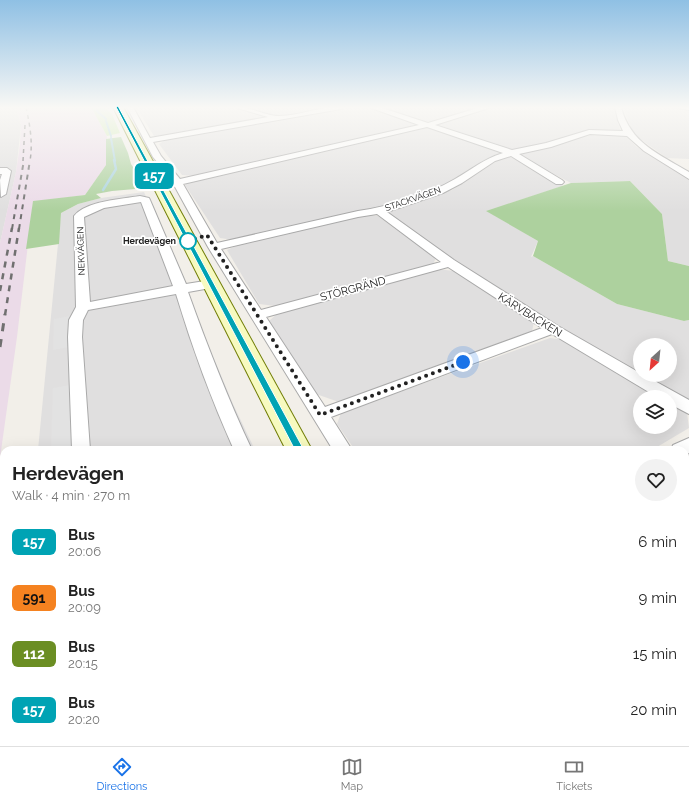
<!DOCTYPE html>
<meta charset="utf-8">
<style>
body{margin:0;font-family:Raleway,sans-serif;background:#f2f2f2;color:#222;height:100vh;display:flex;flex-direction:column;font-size:15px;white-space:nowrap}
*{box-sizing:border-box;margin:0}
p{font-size:13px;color:#767676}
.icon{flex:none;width:22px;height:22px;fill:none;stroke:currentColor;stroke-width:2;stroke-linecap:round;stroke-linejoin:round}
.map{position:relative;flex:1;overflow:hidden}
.panel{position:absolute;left:0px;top:446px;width:689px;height:300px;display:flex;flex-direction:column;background:#fff;border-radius:12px 12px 0 0;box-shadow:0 4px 16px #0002}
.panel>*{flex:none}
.badge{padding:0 8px;border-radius:6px;font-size:14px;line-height:26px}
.needle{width:26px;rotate:207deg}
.buttons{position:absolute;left:633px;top:338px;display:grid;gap:8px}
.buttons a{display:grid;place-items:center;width:44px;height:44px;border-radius:50%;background:#fff;box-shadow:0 4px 16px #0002;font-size:20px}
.you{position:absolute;width:20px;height:20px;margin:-10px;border:3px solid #fff;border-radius:50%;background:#1a73e8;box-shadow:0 0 0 6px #1a73e833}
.map>.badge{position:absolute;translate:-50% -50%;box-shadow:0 0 0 2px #fff}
.round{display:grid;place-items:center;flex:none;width:42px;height:42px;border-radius:21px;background:#f2f2f2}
.headline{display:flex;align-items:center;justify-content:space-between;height:68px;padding:0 12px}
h1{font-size:19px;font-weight:700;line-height:30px}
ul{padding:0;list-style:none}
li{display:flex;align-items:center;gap:12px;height:56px;padding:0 12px}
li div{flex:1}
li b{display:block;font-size:15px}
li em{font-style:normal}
li .badge{min-width:44px;font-weight:700;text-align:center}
.dock{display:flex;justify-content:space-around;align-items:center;height:56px;border-top:1px solid #e0e0e0;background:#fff;font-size:11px;color:#767676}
.dock a{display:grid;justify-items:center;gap:2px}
.dock .selected{color:#1a73e8}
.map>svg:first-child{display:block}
.residential{fill:#e0dfdf}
.industrial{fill:#ebdbe8}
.grass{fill:#cdebb0}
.forest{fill:#add19e}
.parking{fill:#e2e2e2}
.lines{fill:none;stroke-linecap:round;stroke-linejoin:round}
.stream-far1{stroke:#aad3df;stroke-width:2}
.stream{stroke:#aad3df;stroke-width:2.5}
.street-casing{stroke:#a9a9a9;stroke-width:2}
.secondary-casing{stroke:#707d05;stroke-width:2}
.street{fill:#fff;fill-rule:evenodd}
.secondary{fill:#f7fabf;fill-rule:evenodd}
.rail-far3{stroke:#707070;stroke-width:1.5;stroke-dasharray:4 4;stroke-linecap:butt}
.rail-far2{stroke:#707070;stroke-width:2;stroke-dasharray:5 5;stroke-linecap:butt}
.rail-far1{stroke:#707070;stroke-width:2.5;stroke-dasharray:6 6;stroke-linecap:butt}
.rail{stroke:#707070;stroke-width:3;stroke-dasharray:8 8;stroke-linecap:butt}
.line{fill:#00a3b4;stroke:#fff}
.walk{stroke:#222;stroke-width:4;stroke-dasharray:0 7.2}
.stop-dot{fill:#fff;stroke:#00a3b4;stroke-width:2}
.labels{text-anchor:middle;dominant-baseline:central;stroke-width:3.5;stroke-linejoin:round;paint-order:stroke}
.far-street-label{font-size:9px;fill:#222;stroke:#fff}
.far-stop-label{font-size:9px;font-weight:bold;fill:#222;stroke:#fff;text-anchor:end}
.street-label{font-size:11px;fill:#222;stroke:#fff}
</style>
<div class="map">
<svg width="689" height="746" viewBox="0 0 689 746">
<rect width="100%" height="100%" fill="#f2efe9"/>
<g class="residential">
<path d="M0,107H16L21,125L16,172L0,243Z"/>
<path d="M136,107H234L269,117L161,137L154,136Z"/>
<path d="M244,107H335L278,117Z"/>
<path d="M349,107H367L420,124L419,126L195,176L182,175L159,144L167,139Z"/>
<path d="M376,107H481L433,122L421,121Z"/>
<path d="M493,107H613L621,132L591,131L516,150L507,149L438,127L437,125Z"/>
<path d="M623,107H678L689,108V159L667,158L633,134Z"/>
<path d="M425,128H431L499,151L500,154L485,160L439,189L384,206L234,240L220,238L185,185L191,181Z"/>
<path d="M594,133L624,135L637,147L684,175L689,180V266L668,261L662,214L630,181L571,183L516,154L541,149Z"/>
<path d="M505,157L515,158L563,186L487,211L538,241L531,257L533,256L617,304L684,321L689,320V402L642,375H670V345H640V374L502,293L387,214L389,210L452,190L498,160Z"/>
<path d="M144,192L233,404L255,450H38L61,213L78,204L101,198Z"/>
<path d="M365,215L378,216L436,258L433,264L275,306L259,304L227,250L240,244Z"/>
<path d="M438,269L454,271L534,322L532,331L339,402L316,394L269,321L278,313Z"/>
<path d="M550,338L564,340L661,397H640V427H670V403L687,413L689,428L652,450H355L337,424L341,413Z"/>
<path d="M689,454V746H588L585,742H685V457Z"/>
<path d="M9,742H392L393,746H8Z"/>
</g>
<path class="industrial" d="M16,107H91L107,136L106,165L85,195L33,202L17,337L0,458V243L16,172L20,144L21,125Z"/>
<path class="grass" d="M91,107H105L112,114L120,133L107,136Z"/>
<g class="forest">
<path d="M121,137L128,153L131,164L147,188L112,191L96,194L101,198L78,204L61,213L59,244L26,249L33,201L85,195L106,165V139Z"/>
<path d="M630,181L662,214L668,261L689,266V320L684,321L617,304L533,256L538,241L486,211L571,183Z"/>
</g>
<g class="parking">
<path d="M74,315V346L53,350L54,319Z"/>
<path d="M76,384V450H51L53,388Z"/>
</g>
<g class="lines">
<g class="stream-far1">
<path d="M96,107L97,111L106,119"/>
<path d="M106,121L111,136"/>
<path d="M111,138L115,161"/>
</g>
<path class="stream" d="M103,190L116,169L114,160"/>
<g class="street-casing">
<g id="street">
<path d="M127,107H133L150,138L268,117L237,108L236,107C251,107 266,116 279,116C301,116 322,105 344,107L341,109L153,142L161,156L180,179L419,125L371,108L370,107H379L428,123L481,107H490L489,108L435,125L512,150L546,143L589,130L623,131L618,120L615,107H621C630,143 659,154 689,172V179L644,151L627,136L590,134L551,147L519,154L562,180L564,182L562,184H556L511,156L495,161L462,183L443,193L387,212L454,260L558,326L640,373V375H644L689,400V414L670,404V397H657L552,334L331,417L352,450H333L208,247L169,176L153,157ZM427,127L503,153C483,159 473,169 455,179C426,196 390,206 358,211L217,243L183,184ZM377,214L441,262L261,310L221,249L358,217ZM448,267L542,328L325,407L266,317Z"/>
<path d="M678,107H689V110L679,108Z"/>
<path d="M0,168H7L11,171L6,194L1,197L0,180L2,174H0Z"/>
<path d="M140,196L149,198L150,200L186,284L211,280L216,281L217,284L216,287L188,292C207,345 228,399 252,450H234C211,399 192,347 176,294L88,310L83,320L82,337L90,450H72L68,337L69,320L76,307L74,216C86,201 122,199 140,196ZM141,202L173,286L90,302L84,217L104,208Z"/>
<path d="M689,438V453L685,455V450H671L673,445Z"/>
<path d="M685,511L689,513V533L685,531Z"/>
<path d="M689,563V584L685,585V564Z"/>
<path d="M685,698L689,700V730L685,728Z"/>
<rect x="75" y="742" width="28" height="4"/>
<path d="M363,742H391L392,746H364Z"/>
<path d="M541,742H571L572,746H542Z"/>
</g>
</g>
<g class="secondary-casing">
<g id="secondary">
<path d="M113,107H123L312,450H286Z"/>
<path d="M462,742H503L505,746H464Z"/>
</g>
</g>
<use href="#street" class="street"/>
<use href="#secondary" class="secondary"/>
<g class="rail-far3">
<path d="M26,107C30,126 33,142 30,161"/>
<path d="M23,161L25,125"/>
</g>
<g class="rail-far2">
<path d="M12,229L24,160"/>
<path d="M19,229L30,160"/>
</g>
<g class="rail-far1">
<path d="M0,291L12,228"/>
<path d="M5,315L19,228"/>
</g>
<path class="rail" d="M0,347L5,314"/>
</g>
<linearGradient id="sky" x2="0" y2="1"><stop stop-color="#8fc0e4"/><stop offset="0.51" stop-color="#f9f8f5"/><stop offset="1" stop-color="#f9f8f5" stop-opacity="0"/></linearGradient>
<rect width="689" height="211" fill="url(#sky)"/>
<path class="line" d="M118,106L304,450L302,452L299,453L295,450L116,107Z"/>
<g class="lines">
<path class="walk" d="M188,241L207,235L320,415L463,362"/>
</g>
<circle class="stop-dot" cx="188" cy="241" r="8"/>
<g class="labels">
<g class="far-street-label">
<text transform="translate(413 199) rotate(-19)">STACKVÄGEN</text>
<text transform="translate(81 251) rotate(-92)">NEKVÄGEN</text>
</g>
<g class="far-stop-label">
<text x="176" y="241">Herdevägen</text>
</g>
<g class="street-label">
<text transform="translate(353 289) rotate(-15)">STÖRGRÄND</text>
<text transform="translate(530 315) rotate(32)">KÄRVBACKEN</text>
</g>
</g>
</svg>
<div class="buttons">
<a><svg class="needle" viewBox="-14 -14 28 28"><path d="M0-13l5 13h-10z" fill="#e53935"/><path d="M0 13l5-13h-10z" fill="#767676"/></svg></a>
<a><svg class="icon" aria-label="layers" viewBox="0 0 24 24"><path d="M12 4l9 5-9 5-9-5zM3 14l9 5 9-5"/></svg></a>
</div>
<div class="you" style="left:463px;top:362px"></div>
<b class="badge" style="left:154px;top:176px;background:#00a3b4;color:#fff">157</b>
<section class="panel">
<div class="headline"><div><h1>Herdevägen</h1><p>Walk · 4 min · 270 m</p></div><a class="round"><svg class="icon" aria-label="heart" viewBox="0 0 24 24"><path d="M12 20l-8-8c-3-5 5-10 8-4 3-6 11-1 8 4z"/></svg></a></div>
<ul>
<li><span class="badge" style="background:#00a3b4;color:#fff">157</span><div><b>Bus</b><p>20:06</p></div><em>6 min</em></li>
<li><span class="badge" style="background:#f58220;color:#111">591</span><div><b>Bus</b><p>20:09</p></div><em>9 min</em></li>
<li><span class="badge" style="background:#6b8e23;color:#fff">112</span><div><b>Bus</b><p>20:15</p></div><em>15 min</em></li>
<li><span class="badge" style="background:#00a3b4;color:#fff">157</span><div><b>Bus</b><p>20:20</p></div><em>20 min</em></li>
</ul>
</section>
</div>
<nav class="dock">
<a class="selected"><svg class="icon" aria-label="directions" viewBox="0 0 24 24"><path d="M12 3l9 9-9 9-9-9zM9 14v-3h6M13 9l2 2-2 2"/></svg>Directions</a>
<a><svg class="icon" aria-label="map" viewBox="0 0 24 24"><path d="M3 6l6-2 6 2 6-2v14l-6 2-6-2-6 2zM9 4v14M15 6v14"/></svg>Map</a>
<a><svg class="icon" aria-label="tickets" viewBox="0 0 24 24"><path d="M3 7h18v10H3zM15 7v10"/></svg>Tickets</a>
</nav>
